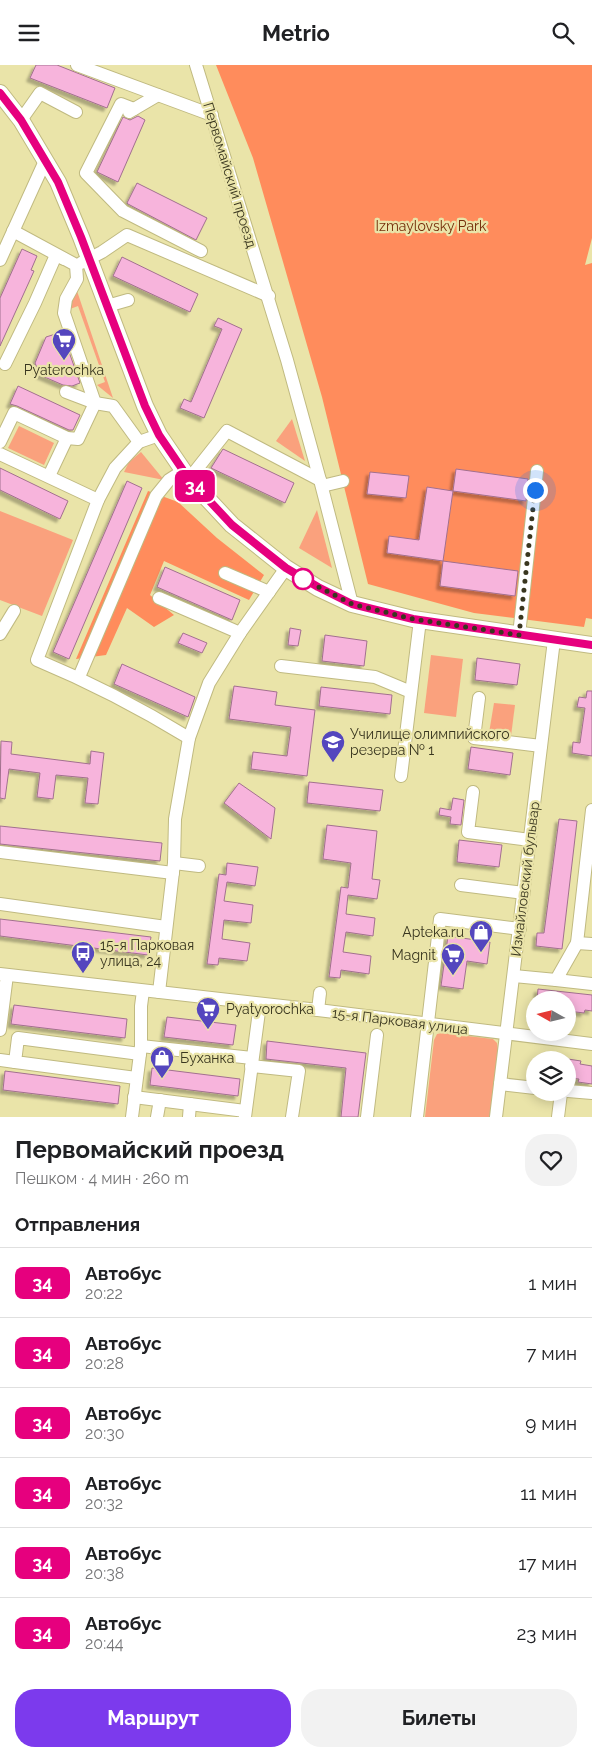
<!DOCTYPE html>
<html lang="ru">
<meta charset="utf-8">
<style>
body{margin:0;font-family:Raleway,sans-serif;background:#f2f2f2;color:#202124;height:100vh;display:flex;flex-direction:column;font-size:19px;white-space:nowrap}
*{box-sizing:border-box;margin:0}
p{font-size:16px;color:#757577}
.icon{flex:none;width:28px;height:28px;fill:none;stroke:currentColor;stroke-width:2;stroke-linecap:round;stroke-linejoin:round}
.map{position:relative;height:1052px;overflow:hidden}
.sheet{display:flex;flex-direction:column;background:#fff;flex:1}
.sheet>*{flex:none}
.badge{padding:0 10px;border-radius:8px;font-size:18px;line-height:32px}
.needle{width:32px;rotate:278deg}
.controls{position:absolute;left:526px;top:926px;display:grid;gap:10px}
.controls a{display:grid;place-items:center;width:50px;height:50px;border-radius:50%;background:#fff;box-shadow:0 2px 12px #0003;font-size:25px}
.you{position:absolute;width:25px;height:25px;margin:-12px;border:4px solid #fff;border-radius:50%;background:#1a73e8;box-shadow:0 0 0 8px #1a73e833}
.map>.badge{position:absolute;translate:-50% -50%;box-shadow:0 0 0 2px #fff}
h2{padding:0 15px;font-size:19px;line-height:45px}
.round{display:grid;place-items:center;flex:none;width:52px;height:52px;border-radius:20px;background:#f2f2f2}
.headline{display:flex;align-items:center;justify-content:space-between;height:85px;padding:0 15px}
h1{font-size:24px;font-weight:700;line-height:38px}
.action{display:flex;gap:10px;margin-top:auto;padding:10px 15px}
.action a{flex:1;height:58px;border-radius:20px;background:#7c3aed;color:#fff;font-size:20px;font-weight:700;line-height:58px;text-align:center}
.action a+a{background:#f2f2f2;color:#202124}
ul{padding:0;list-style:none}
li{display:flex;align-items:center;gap:15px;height:70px;padding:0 15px;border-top:1px solid #e0e0e0}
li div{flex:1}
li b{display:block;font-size:19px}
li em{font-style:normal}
li .badge{min-width:55px;font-weight:700;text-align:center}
header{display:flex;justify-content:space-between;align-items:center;height:65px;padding:0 15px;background:#fff;font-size:22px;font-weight:700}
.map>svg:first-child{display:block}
.green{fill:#faa17d}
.forest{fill:#ff8c5c}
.building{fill:#f7b4dc;stroke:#a2708f;filter:url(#shadow)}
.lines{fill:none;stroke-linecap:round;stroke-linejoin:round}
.minor-casing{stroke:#c0ba81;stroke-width:14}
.major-casing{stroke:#c0ba81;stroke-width:18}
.minor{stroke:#fff;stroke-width:12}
.major{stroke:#fff;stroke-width:16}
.line-casing{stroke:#fff;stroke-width:11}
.line{stroke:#e6007e;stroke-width:8}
.walk{stroke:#39361f;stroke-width:5;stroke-dasharray:0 9}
.stop-dot{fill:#fff;stroke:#e6007e;stroke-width:2.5}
.labels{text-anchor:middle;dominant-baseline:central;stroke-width:4.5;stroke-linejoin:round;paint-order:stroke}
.street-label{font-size:14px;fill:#39361f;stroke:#eae4a9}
.park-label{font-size:14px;fill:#742d09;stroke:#eae4a9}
.poi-label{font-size:14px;fill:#39361f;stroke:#eae4a9;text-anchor:start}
</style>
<header><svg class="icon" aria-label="menu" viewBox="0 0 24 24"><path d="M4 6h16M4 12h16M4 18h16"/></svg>Metrio<svg class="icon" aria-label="search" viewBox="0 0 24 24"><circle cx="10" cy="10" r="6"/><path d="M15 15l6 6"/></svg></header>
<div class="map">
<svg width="592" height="1052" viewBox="0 0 592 1052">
<defs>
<filter id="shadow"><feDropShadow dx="-3.5" dy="3.5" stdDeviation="1" flood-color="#0004"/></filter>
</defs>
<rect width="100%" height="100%" fill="#eae4a9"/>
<g class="green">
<path d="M76,223L113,333L97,320L105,317L78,241L70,244L69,238Z"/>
<path d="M292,354L305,396L276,376Z"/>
<path d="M19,361L54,378L44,400L8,383Z"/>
<path d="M141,387L164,415L124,407L129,397Z"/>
<path d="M317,445L332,503L299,483Z"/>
<path d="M0,446L73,475L42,551L0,535Z"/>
<path d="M431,590L463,594L456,652L424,648Z"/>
<path d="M494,638L515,640L511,671L489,668Z"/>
<path d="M442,968L493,974L497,978L498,984L490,1052H425L434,975L437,969Z"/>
</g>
<g class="forest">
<path d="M216,0H592V173L585,200L592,198V554L586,553L584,562L474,548L368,519L322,332L253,93Z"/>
<path d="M148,426L178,437L217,473L264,510L249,535L164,496L150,530L174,550L154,562L127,543L106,590L76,594Z"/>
</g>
<g class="building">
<path d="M36,0H57L115,23L107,43L30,13Z"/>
<path d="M138,51L145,55L118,117L97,107L123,52L130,55Z"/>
<path d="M137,118L207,153L196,175L128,139L127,138Z"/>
<path d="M22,184L37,191L31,205L34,206L0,281V233Z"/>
<path d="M122,192L198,229L190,247L113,211Z"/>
<path d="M218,253L242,264L204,353L180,343L184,334L191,337L222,264L214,261Z"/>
<path d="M62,267L80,318L72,321L63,320L40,310L35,298L46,272Z"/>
<path d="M18,321L80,350L73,365H69L17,341L10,339Z"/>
<path d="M223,384L294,418L285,438L211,403Z"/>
<path d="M0,403L68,436L60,454L0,425Z"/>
<path d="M456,404L528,414L526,436L453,426Z"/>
<path d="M370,407L409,411L406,433L367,429Z"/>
<path d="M127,416L142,423L69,594L53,587Z"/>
<path d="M427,422L453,426L443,496L387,488L389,471L419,475Z"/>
<path d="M443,496L518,506L515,531L440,521Z"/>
<path d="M165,502L240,535L232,555L157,522Z"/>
<path d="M290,563L301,565L298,581L288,580Z"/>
<path d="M183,568L207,578L202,588L178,578Z"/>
<path d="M325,570L367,576L364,601L322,596Z"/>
<path d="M477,593L520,599L517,620L475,615Z"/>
<path d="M122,599L195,632L188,652L114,619Z"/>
<path d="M234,621L277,627L275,640L315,645L307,711L251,704L253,687L287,691L291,662L229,654Z"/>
<path d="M321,622L392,630L390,649L319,641Z"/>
<path d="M587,626H592V691L572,688L573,677L580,678L585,643L577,642L579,632L586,633Z"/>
<path d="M1,676L12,677L11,689L90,699L91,686L104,688L98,739L85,738L88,713L56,710L53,734L37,732L40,708L9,704L5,734L0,733Z"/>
<path d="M471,682L513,688L510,710L468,704Z"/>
<path d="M309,717L383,725L380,746L307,738Z"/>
<path d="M239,718L275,743L271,774L224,738Z"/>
<path d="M453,733L464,735L461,760L450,759L451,752L439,750L440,743L451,745Z"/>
<path d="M559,754L577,756L562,884L536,881L537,868H544Z"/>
<path d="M327,760L377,766L372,814L380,815L377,834L348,830L346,849L375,853L373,871L346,867L343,887L371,891L369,909L341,905L340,913L329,912L341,822L348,823L351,798L323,794Z"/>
<path d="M0,761L162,778L160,796L0,779Z"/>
<path d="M459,775L502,780L499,802L457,797Z"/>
<path d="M227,798L258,802L255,821L227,817L224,836L253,840L251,858L224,855L222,874L250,878L247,896L219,893L218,900L207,899L219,809L226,810Z"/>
<path d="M0,854L151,872L148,890L0,871Z"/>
<path d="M448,871L490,877L487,899L467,896L463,924L441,921Z"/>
<path d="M538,924L592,930V946L585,945L584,948L568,946V935H537Z"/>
<path d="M14,940L127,954L125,973L11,959Z"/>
<path d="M167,952L236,960L233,980L164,972Z"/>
<path d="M267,976L366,988L358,1052H341L346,1003L266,994Z"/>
<path d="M568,994L581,996L580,999L592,1001V1019L578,1017L579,1014L568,1013Z"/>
<path d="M152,1003L240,1014L238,1031L150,1020Z"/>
<path d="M5,1006L120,1021L118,1039L3,1025Z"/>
</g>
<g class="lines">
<g class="minor-casing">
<g id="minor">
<path d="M77,0L212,50"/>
<path d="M196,0L287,295L320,415L352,539"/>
<path d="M134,44L121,39L86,108L123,146L201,186"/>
<path d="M129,47L158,30"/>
<path d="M21,55L40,28L76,47"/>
<path d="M0,195L45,96"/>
<path d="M81,198L102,187L127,170L269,231"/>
<path d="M107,241L128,235"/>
<path d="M5,299L35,238L56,190L64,194"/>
<path d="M66,327L95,338L113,341L139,377"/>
<path d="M159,370L139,377L115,403L98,435L37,595C90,617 140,643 189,673"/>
<path d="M0,377L14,348L67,373L78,374L95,338L64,248L66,234L77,214L76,200L13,166"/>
<path d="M0,389L98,435"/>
<path d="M49,411L67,373"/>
<path d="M189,414L227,366L320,415"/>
<path d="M322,421L343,416"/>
<path d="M225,508L269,527"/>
<path d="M159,533L240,568"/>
<path d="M0,569L14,546"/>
<path d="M519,570L537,406"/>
<path d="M281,601L375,612L411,627"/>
<path d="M79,612L156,431L169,415L183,406"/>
<path d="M479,633L474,673L541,681"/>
<path d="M401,711L420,555"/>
<path d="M473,727L468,767L530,775"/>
<path d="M0,787L173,808"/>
<path d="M174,798L199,801"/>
<path d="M461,820L524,828"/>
<path d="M0,839L166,862"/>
<path d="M577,878L592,879"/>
<path d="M0,909L318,945L592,979"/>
<path d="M514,911L556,915L577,878L592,745"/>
<path d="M556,915L592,919"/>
<path d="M159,927L174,798L175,754L189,673L209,618L240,568L286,503"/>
<path d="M318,945L320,928"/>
<path d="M0,965L7,910"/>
<path d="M141,981L252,993"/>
<path d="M0,995L15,997"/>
<path d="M251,1001L299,1006L292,1052"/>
<path d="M136,1013L15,997L18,973L140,989"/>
<path d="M500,1019L535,1023"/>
<path d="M568,1026L592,1028"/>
<path d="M134,1032L245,1046"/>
<path d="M132,1052L141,981V941L143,926"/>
<path d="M157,1052L160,1035"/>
<path d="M189,1052L190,1039"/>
<path d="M245,1052L260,939"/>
<path d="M367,1052L377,970"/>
<path d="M417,1052L440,854L520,864"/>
<path d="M496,1052L554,575"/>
<path d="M558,1052L561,1028"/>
</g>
</g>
<g class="major-casing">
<path id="major" d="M0,28L21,55L58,117L81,172L145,341L159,370L189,414L232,460L286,503L318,523L352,539L413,554L592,580"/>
</g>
<use href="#minor" class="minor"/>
<use href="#major" class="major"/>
</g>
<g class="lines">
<g class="line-casing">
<path id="line" d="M0,28L21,55L58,117L81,172L145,341L159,370L189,414L232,460L286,503L318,522L352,539L413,554L592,580"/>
</g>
<use href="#line" class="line"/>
<path class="walk" d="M303,514L352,539L413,554L519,570L535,425"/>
</g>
<defs>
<g id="supermarket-pin" transform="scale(1.25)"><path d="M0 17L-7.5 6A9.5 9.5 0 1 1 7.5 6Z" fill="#5446be" stroke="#eae4a9"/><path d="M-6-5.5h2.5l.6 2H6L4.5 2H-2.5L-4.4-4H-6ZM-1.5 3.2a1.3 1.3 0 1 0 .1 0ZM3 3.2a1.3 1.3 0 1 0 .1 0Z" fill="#fff"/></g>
<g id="school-pin" transform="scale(1.25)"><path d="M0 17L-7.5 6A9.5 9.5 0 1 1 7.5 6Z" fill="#5446be" stroke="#eae4a9"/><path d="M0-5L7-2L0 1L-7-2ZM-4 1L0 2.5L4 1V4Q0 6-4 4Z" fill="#fff"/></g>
<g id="shop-pin" transform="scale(1.25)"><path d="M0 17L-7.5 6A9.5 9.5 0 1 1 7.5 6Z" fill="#5446be" stroke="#eae4a9"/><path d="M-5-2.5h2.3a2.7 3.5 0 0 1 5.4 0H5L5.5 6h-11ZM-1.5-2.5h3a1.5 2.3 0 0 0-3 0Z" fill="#fff"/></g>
<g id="bus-pin" transform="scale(1.25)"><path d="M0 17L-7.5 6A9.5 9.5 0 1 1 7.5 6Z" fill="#5446be" stroke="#eae4a9"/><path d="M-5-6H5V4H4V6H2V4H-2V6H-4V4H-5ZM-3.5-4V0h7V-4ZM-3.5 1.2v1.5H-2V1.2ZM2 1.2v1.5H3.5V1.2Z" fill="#fff"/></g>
</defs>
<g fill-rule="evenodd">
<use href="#supermarket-pin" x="64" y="275"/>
<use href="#school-pin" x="333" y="677"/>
<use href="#shop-pin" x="481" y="867"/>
<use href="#bus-pin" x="83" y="888"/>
<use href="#supermarket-pin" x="453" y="890"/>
<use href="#supermarket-pin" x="208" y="944"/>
<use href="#shop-pin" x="162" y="993"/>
</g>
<circle class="stop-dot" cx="303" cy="514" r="10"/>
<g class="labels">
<g class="street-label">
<text transform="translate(230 110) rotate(73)">Первомайский проезд</text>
<text transform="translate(525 814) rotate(-83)">Измайловский бульвар</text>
<text transform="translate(400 956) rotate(7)">15-я Парковая улица</text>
</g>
<g class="park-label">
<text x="431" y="161">Izmaylovsky Park</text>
</g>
<g class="poi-label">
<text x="64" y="305" text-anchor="middle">Pyaterochka</text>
<text x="350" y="669">Училище олимпийского<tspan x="350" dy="16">резерва № 1</tspan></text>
<text x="464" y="867" text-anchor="end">Apteka.ru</text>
<text x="100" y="880">15-я Парковая<tspan x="100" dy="16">улица, 24</tspan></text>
<text x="436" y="890" text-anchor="end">Magnit</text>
<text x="226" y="944">Pyatyorochka</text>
<text x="180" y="993">Буханка</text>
</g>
</g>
</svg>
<div class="controls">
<a><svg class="needle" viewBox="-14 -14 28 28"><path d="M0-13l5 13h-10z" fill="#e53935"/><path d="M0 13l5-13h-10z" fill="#757577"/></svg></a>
<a><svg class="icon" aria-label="layers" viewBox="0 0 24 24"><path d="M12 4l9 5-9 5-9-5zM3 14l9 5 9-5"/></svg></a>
</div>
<div class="you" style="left:535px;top:425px"></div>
<b class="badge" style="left:195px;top:421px;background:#e6007e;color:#fff">34</b>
</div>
<section class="sheet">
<div class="headline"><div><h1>Первомайский проезд</h1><p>Пешком · 4 мин · 260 m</p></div><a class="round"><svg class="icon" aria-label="heart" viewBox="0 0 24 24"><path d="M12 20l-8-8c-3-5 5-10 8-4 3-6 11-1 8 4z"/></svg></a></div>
<h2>Отправления</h2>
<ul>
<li><span class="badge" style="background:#e6007e;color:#fff">34</span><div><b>Автобус</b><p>20:22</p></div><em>1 мин</em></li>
<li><span class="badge" style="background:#e6007e;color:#fff">34</span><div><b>Автобус</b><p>20:28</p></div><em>7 мин</em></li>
<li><span class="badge" style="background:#e6007e;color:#fff">34</span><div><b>Автобус</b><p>20:30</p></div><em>9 мин</em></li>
<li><span class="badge" style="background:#e6007e;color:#fff">34</span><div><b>Автобус</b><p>20:32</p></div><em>11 мин</em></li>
<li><span class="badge" style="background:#e6007e;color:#fff">34</span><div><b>Автобус</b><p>20:38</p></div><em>17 мин</em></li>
<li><span class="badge" style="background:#e6007e;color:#fff">34</span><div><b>Автобус</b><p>20:44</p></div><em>23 мин</em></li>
</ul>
<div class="action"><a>Маршрут</a><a>Билеты</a></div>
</section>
